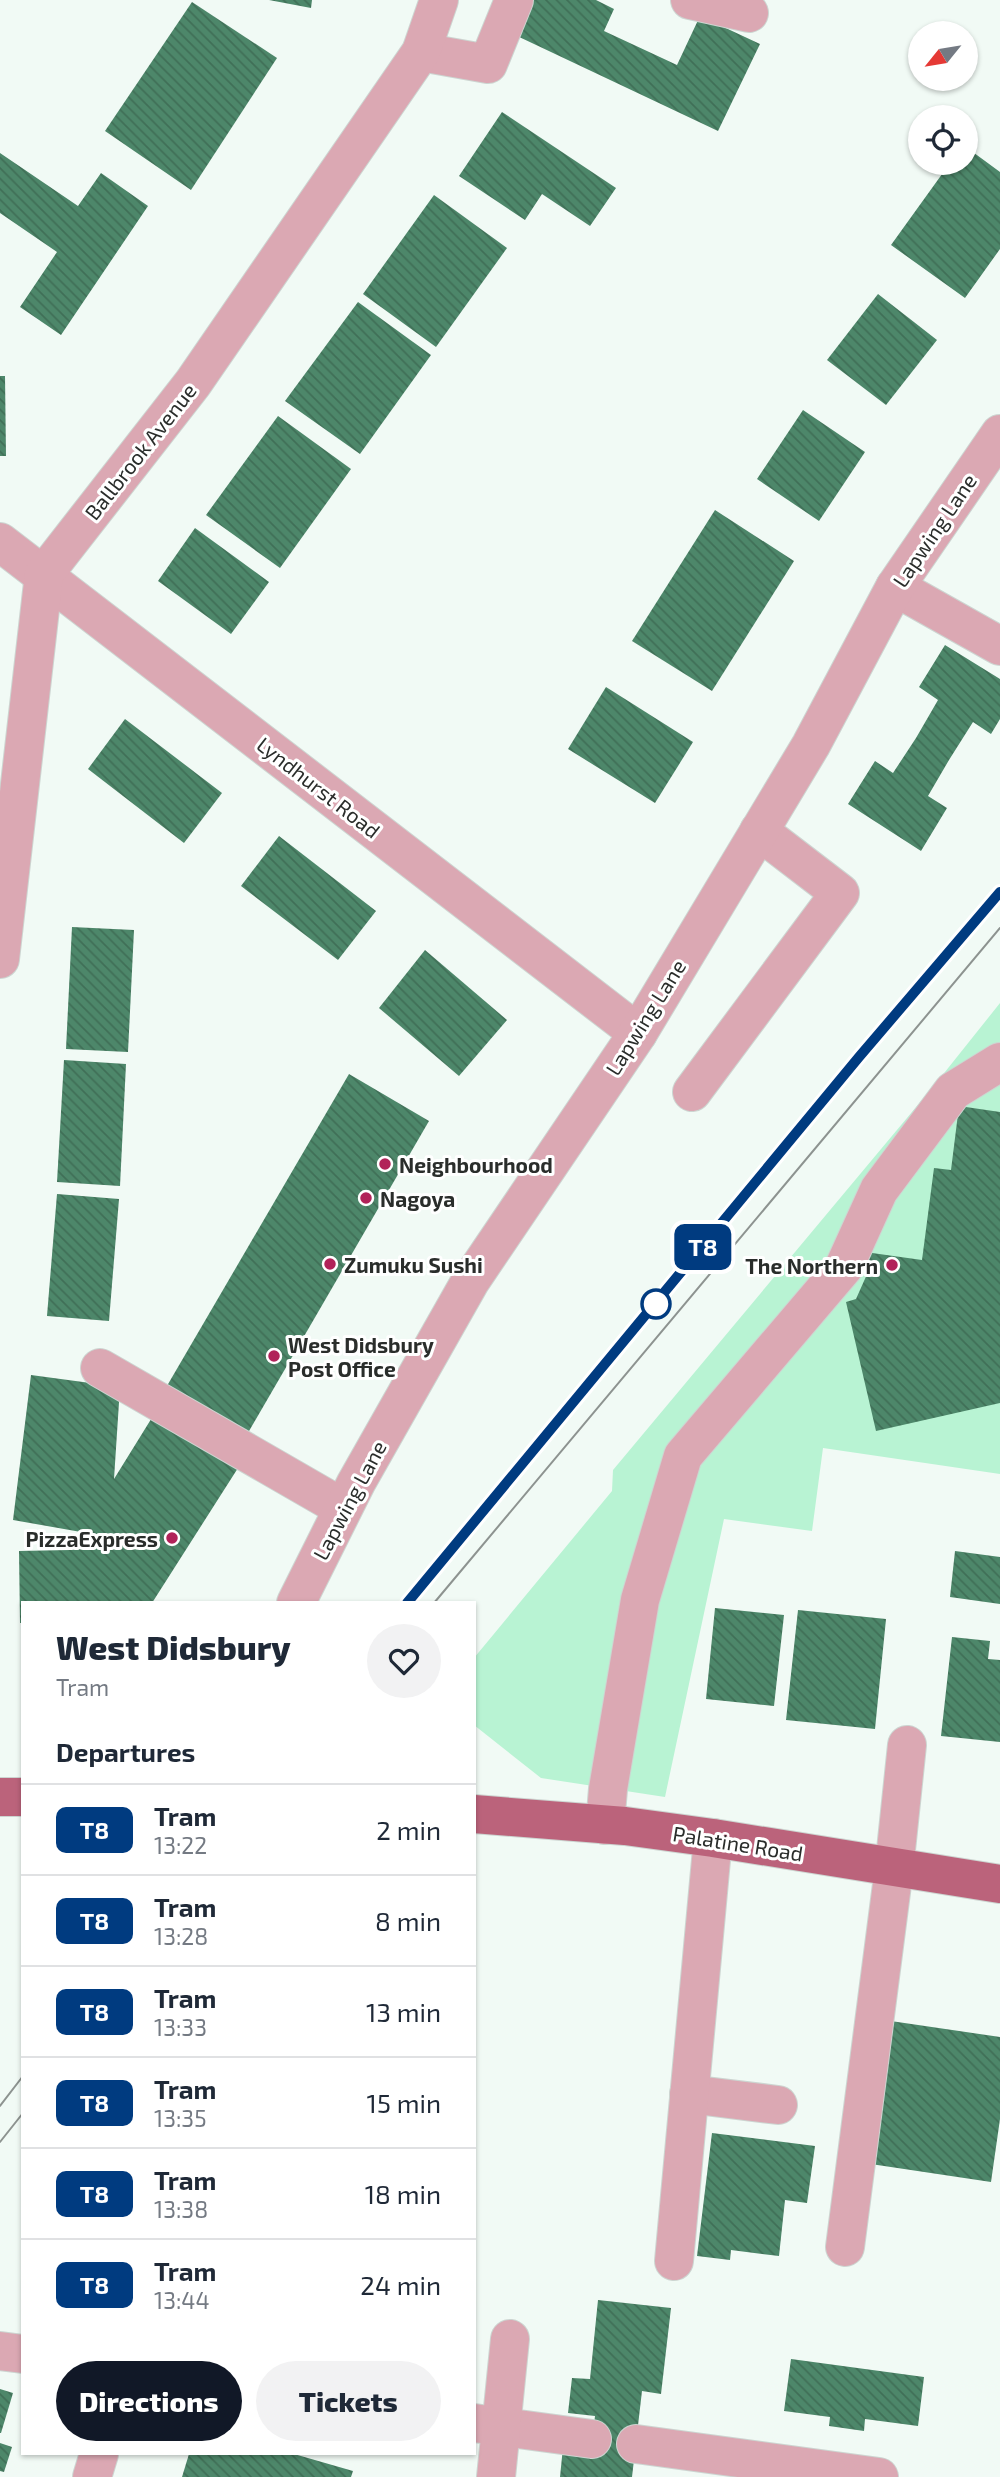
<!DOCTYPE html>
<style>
body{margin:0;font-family:"Exo 2",sans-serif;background:#f2f2f3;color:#1f2937;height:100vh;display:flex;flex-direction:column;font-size:26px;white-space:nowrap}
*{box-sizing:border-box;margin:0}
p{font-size:23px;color:#747a83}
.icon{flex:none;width:38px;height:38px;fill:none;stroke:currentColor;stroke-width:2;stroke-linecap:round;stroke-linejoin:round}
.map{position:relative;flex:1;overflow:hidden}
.panel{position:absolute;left:21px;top:1601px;width:455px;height:854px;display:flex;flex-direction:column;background:#fff;border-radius:0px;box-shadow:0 2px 5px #0004}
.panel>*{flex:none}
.badge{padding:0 14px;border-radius:10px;font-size:24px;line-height:46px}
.needle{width:46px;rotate:240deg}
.fabs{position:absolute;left:908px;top:21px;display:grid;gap:14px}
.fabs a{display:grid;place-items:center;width:70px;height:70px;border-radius:50%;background:#fff;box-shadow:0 2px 5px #0004;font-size:35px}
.map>.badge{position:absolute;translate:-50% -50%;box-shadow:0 0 0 4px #fff}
h2{padding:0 35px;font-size:26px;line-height:63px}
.round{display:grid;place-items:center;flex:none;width:74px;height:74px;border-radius:37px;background:#f2f2f3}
.overview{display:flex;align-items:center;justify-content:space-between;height:119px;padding:0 35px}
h1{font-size:33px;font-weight:800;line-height:52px}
.primary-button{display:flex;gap:14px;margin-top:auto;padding:14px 35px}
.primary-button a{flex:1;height:80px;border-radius:42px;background:#111827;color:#fff;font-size:28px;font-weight:800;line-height:80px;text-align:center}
.primary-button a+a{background:#f2f2f3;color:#1f2937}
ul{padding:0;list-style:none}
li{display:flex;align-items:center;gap:21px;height:91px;padding:0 35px;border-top:2px solid #e0e1e3}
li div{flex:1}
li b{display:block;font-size:26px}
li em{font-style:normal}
li .badge{min-width:77px;font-weight:700;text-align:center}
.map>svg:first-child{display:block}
.green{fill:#b8f3d3}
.building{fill:url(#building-back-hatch)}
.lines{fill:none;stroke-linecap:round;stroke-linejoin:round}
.minor-casing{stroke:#cdd5d1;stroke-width:40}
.major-casing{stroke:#cdd5d1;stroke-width:40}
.minor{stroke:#dba8b3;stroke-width:38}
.major{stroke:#bb637b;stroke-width:38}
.tram{stroke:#8d9390;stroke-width:2}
.line-casing{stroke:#fff;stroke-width:16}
.line{stroke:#003b80;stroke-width:10}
.poi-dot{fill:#b12259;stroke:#fff;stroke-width:2.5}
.stop-dot{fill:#fff;stroke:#003b80;stroke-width:3.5}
.labels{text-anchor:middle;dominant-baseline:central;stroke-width:6;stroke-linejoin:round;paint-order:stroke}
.street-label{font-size:21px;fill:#2a2d2b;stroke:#fff}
.poi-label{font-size:21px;font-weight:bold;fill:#2a2d2b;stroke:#fff;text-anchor:start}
</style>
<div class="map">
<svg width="1000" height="2477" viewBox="0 0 1000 2477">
<defs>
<pattern id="building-back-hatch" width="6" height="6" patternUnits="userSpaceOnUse" patternTransform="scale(1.75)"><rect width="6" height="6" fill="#4d876a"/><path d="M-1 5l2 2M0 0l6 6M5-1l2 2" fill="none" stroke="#406f57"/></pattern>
</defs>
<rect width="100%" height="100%" fill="#f1faf5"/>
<path class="green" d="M1000,1003V1474L823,1448L812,1531L724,1519L665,1797L541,1778L474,1725V1658L612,1491L613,1470L937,1082Z"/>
<g class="building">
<path d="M269,0H312L311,8Z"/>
<path d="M532,0H596L614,9L604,31L677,65L700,16L760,44L718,131L515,35Z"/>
<path d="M192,2L277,58L191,190L105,131Z"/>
<path d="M502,112L616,188L590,226L542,194L525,220L459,176Z"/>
<path d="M966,147L1000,172V249L965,298L891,245L950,163H966Z"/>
<path d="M0,153L78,206L101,173L148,206L61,335L20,307L57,252L0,213Z"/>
<path d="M434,195L507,248L436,347L363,294Z"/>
<path d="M878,294L937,340L886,405L827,360Z"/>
<path d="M358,302L431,355L360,454L285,401Z"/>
<path d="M0,376H5L6,456H0Z"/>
<path d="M803,410L865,452L819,521L757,479Z"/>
<path d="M278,416L351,469L280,568L206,515Z"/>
<path d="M715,510L794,561L712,691L632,641Z"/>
<path d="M195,528L269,582L231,634L158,581Z"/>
<path d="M945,645L1000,679V719L991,734L973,722L949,760L928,796L947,808L921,851L848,804L875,761L893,773L916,738L938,700L919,687Z"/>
<path d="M606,687L693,742L655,803L568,749Z"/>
<path d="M125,719L222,793L184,843L88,769Z"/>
<path d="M279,836L376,911L338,960L241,886Z"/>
<path d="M72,927L134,930L128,1052L66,1049Z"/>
<path d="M425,950L507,1020L459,1076L379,1008Z"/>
<path d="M64,1060L126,1064L120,1186L57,1182Z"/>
<path d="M349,1074L429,1121L245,1438L164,1391Z"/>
<path d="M959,1106L1000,1112V1403L876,1431L846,1302L856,1299L868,1272L863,1270L865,1252L922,1260L934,1168L951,1170Z"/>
<path d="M57,1194L119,1199L109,1321L47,1316Z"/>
<path d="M31,1375L120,1387L114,1479L153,1416L238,1468L152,1603H23V1623H20L19,1551L70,1550L81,1532L13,1520Z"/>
<path d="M955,1551L1000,1557V1604L950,1597Z"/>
<path d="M715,1608L784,1615L774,1706L706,1699Z"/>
<path d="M798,1610L886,1619L875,1729L786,1720Z"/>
<path d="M952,1637L990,1641L988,1659L1000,1660V1742L941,1736Z"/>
<path d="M884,2020L1000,2037V2119L991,2182L864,2163Z"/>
<path d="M712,2133L815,2146L807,2203L785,2200L779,2256L731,2250L730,2260L697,2256Z"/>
<path d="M598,2300L671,2308L661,2394L642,2391L632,2477H560L563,2447L591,2450L595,2416L568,2413L572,2378L590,2379Z"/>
<path d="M791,2359L924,2377L918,2426L865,2419L864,2431L829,2426L830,2417L784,2411Z"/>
<path d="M0,2389L13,2393L1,2433H0Z"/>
<path d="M0,2443L12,2447L4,2472L0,2471Z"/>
<path d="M189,2454H294L353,2471L351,2477H182Z"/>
</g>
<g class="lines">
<g class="minor-casing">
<g id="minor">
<path d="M690,0L749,13"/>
<path d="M421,52L488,64L514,0"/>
<path d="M0,542L638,1033"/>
<path d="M895,587L1000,646"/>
<path d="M0,959L44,574L193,383L421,52L439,0"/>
<path d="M692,1092L840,893L759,831"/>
<path d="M100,1368L343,1508"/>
<path d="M296,1603L356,1483L471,1280L638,1033L811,745L895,587L1000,434"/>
<path d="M605,1825L608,1789L640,1600L683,1456L844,1267L879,1190L953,1091L1000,1062"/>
<path d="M689,2094L778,2105"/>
<path d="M845,2247L894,1869L907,1745"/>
<path d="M674,2261L713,1838"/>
<path d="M0,2351L23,2354"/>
<path d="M474,2423L592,2439"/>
<path d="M636,2444L879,2477"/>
<path d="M92,2477L99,2454"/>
<path d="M496,2477L510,2339"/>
</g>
</g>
<g class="major-casing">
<g id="major">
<path d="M0,1797H23"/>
<path d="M474,1814L625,1826L713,1838L1000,1884"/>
</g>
</g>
<use href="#minor" class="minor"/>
<use href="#major" class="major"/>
<g class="tram">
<path d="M407,1603L859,1057L1000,892"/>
<path d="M434,1603L1000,928"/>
<path d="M0,2106L23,2076"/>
<path d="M0,2142L23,2113"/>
</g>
</g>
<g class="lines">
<g class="line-casing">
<path id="line" d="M407,1603L859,1057L1000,892"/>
</g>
<use href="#line" class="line"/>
</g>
<g class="poi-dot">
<circle cx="385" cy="1164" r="7"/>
<circle cx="366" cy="1198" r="7"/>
<circle cx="330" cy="1264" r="7"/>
<circle cx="892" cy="1265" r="7"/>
<circle cx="274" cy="1356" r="7"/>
<circle cx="172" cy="1538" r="7"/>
</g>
<circle class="stop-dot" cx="656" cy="1304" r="14"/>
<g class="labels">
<g class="street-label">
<text transform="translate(140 451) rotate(-52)">Ballbrook Avenue</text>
<text transform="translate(934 530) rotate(-56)">Lapwing Lane</text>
<text transform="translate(319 787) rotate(38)">Lyndhurst Road</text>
<text transform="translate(645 1017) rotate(-58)">Lapwing Lane</text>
<text transform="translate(349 1500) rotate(-62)">Lapwing Lane</text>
<text transform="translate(738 1843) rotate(9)">Palatine Road</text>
</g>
<g class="poi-label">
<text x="399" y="1164">Neighbourhood</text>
<text x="380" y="1198">Nagoya</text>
<text x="344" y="1264">Zumuku Sushi</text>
<text x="878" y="1265" text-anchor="end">The Northern</text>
<text x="288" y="1344">West Didsbury<tspan x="288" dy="24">Post Office</tspan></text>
<text x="158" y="1538" text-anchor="end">PizzaExpress</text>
</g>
</g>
</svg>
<div class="fabs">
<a><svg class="needle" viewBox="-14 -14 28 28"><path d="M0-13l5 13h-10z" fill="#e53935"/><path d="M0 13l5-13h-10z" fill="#747a83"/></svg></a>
<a><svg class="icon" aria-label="locate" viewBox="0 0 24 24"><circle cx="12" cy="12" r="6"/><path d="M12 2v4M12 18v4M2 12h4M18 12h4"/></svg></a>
</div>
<b class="badge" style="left:703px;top:1247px;background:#003b80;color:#fff">T8</b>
<section class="panel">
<div class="overview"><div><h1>West Didsbury</h1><p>Tram</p></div><a class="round"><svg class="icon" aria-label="heart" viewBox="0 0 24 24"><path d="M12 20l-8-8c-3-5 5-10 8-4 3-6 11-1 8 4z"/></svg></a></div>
<h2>Departures</h2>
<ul>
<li><span class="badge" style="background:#003b80;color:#fff">T8</span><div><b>Tram</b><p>13:22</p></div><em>2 min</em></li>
<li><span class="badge" style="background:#003b80;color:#fff">T8</span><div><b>Tram</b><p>13:28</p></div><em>8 min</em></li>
<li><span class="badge" style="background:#003b80;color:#fff">T8</span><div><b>Tram</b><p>13:33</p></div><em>13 min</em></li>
<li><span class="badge" style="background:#003b80;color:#fff">T8</span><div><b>Tram</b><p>13:35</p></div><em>15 min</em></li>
<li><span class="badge" style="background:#003b80;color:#fff">T8</span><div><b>Tram</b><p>13:38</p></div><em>18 min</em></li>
<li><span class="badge" style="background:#003b80;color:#fff">T8</span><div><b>Tram</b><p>13:44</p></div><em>24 min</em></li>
</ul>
<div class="primary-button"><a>Directions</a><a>Tickets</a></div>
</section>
</div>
